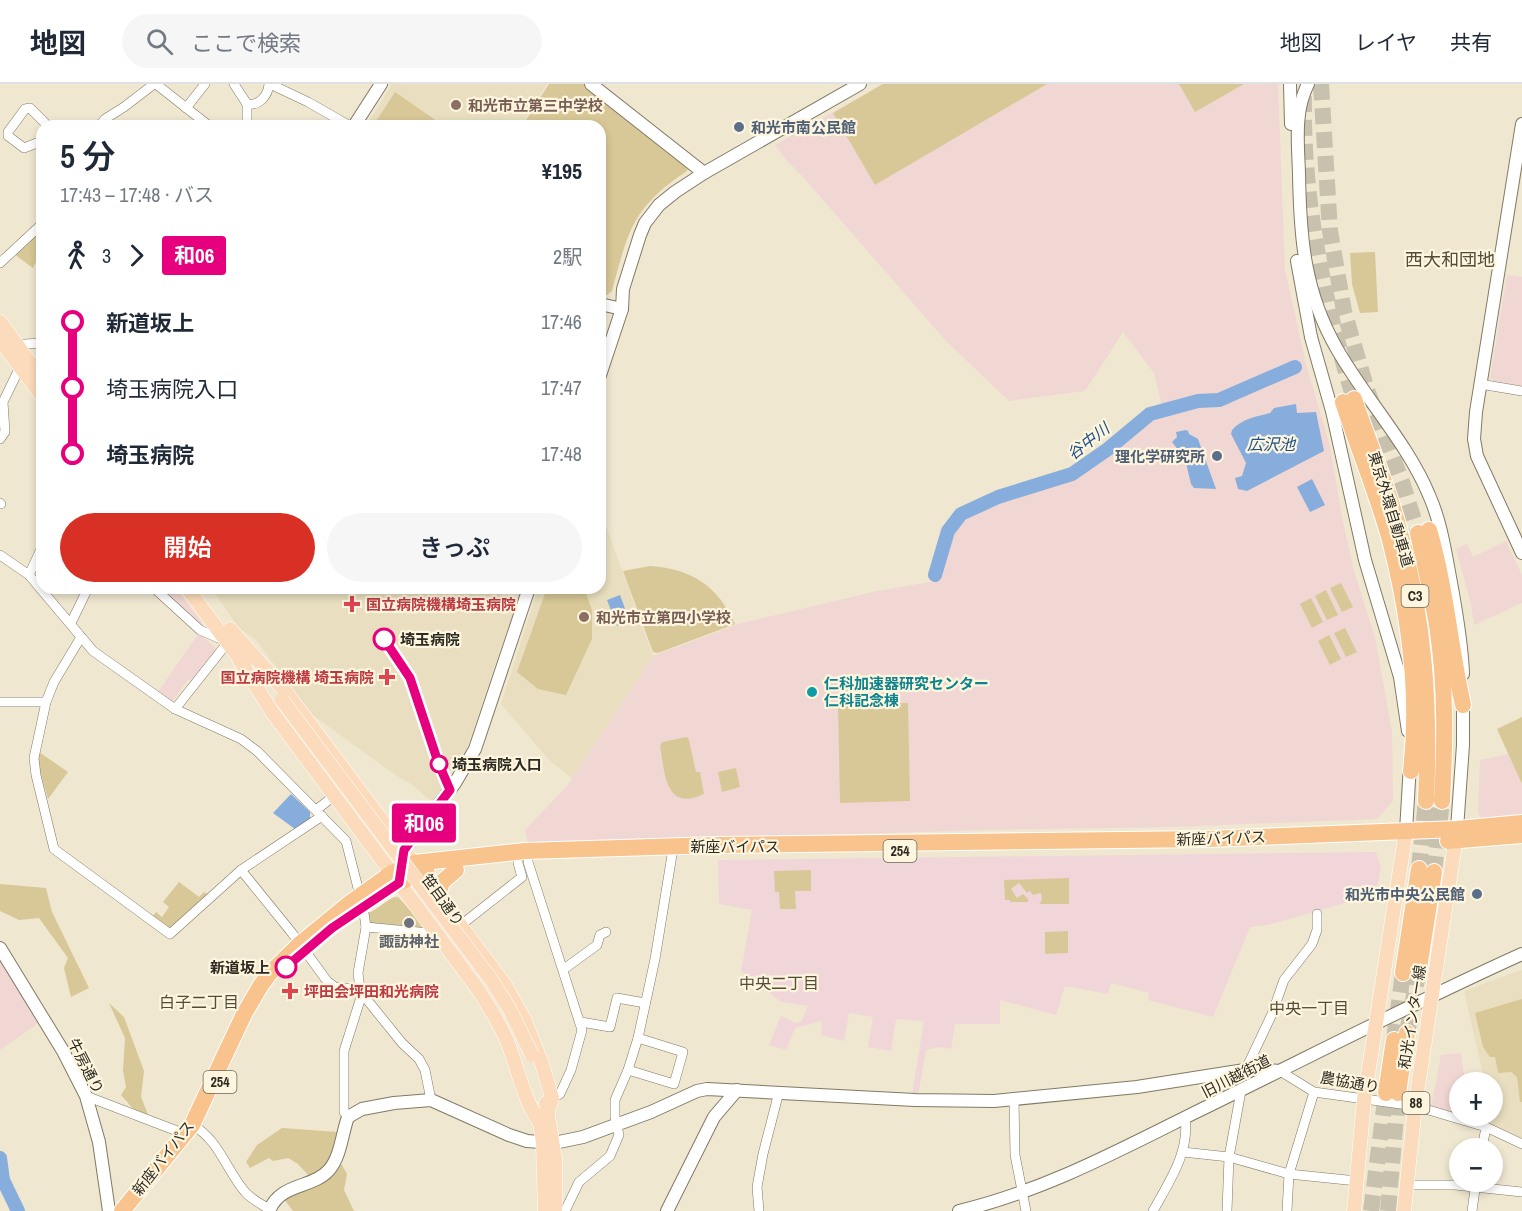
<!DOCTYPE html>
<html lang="ja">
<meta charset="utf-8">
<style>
body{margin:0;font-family:"Archivo Narrow","Noto Sans JP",sans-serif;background:#f6f6f7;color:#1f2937;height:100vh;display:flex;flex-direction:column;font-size:22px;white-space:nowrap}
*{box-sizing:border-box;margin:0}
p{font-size:20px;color:#747a83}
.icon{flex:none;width:33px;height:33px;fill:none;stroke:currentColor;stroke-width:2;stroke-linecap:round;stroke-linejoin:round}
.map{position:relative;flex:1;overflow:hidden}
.details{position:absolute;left:36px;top:36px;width:570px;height:474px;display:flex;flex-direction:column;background:#fff;border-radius:18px;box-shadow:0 3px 9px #0003}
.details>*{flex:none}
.badge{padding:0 12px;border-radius:4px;font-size:21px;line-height:39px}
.tools{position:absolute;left:1449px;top:988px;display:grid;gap:12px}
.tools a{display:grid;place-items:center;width:54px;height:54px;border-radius:50%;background:#fff;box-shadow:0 3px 9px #0003;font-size:30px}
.map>.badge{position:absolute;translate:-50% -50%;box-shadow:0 0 0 3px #fff}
.legs{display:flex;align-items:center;gap:9px;height:66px;padding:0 24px;font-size:20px}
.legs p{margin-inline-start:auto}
.summary{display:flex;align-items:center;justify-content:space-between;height:102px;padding:0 24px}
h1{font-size:33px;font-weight:600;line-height:45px}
.action{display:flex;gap:12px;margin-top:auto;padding:12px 24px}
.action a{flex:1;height:69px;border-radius:36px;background:#d93025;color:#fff;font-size:24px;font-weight:600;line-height:69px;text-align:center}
.action a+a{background:#f6f6f7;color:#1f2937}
ul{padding:0 24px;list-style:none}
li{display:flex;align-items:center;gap:21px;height:66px;font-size:22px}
li i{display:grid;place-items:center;width:9px;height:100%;margin:0 8px;background:currentColor}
li i::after{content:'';width:15px;height:15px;margin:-8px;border:4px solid;border-radius:50%;background:#fff}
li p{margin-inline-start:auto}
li:first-child i{background:linear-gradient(#0000 50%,currentColor 0)}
li:last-child i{background:linear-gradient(currentColor 50%,#0000 0)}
header{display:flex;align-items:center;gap:36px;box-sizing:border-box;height:84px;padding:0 30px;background:#fff;border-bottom:2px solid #e0e1e3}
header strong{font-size:28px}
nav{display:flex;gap:33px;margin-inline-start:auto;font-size:21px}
.search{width:420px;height:54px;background:#f6f6f7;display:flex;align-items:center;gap:15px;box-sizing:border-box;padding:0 21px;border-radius:33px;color:#747a83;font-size:22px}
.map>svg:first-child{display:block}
.commercial{fill:#f1d7d3}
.industrial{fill:#f1d6d9}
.built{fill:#e9dfc0}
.green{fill:#d8c897}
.water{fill:#87addc}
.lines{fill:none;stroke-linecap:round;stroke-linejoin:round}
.river{stroke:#87addc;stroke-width:14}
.highway-tunnel{stroke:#c8c1ad;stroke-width:16;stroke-dasharray:16 8;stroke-linecap:butt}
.street-casing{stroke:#807964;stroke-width:10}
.secondary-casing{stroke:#807964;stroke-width:14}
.primary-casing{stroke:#fff;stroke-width:15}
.highway-casing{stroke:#fff;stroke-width:18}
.street{stroke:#fff;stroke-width:9}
.secondary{stroke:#fff;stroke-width:12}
.primary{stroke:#fbdbbb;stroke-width:14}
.highway{stroke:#f8c38d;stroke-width:16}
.primary-bridge-casing{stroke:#fff;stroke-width:15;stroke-linecap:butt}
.primary-bridge{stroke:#fbdbbb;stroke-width:14}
.line-1-casing{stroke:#fff;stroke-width:14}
.line-1{stroke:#e6007e;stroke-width:9}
.education-dot{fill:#8d6e63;stroke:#fdf5dd;stroke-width:2}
.service-dot{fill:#5c6f8a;stroke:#fdf5dd;stroke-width:2}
.health-dot{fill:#e0444e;stroke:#fdf5dd;stroke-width:2}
.stop-1-dot{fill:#fff;stroke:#e6007e;stroke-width:3}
.culture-dot{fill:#0f9aa8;stroke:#fdf5dd;stroke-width:2}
.worship-dot{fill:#6b7280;stroke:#fdf5dd;stroke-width:2}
.labels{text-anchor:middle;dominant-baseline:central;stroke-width:4.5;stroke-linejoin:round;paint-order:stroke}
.shield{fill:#fdf5dd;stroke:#6b675a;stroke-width:1.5}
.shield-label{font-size:14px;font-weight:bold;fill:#2d2a22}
.education-label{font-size:15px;font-weight:bold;fill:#785e54;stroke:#fdf5dd;text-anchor:start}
.service-label{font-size:15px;font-weight:bold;fill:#4e5e75;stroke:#fdf5dd;text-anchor:end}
.street-label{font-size:15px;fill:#2d2a22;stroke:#fdf5dd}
.health-label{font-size:15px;font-weight:bold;fill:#be3a42;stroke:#fdf5dd;text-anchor:start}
.stop-label{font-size:15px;font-weight:bold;fill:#2d2a22;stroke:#fdf5dd;text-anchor:start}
.culture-label{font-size:15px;font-weight:bold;fill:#0d838f;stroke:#fdf5dd;text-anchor:start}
.worship-label{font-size:15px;font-weight:bold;fill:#5b616d;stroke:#fdf5dd}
.water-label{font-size:16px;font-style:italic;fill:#1e518a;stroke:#fdf5dd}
.neighbourhood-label{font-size:16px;fill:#524c38;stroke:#fdf5dd}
.quarter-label{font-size:18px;fill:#524c38;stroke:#fdf5dd}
</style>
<header>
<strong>地図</strong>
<div class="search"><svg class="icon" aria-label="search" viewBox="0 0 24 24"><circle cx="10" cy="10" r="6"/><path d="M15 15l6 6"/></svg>ここで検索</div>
<nav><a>地図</a><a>レイヤ</a><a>共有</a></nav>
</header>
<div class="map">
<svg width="1522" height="1127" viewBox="0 0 1522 1127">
<rect width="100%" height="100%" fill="#efe7d0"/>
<g class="commercial">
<path d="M883,0H1278L1285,186L1306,280L1330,362L1342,433L1354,487L1375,553L1392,648L1393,717L1377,735L1171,743L987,746L528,760L525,746L567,702L653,572L738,540L877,507L936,497L948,450L953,442L964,433L979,424L1090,382L1162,323L1154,289L1123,248L1085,307L1009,317L946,257L803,93L787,77L775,61Z"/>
<path d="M1507,191L1522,193V302L1493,297L1490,293Z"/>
<path d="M1506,457L1522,491V519L1474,541L1471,520L1456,465L1467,460L1473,473Z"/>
<path d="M157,504H176L202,538L198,542Z"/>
<path d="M199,549L219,567L195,599L188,595L172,618L158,608Z"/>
<path d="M1509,670L1522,700V732L1482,737L1478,728L1480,676Z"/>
<path d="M0,872L40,938L0,966Z"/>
<path d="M1461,969L1465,999H1460L1459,1030L1431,1023L1441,971Z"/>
</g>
<path class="industrial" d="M1376,768L1381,783L1376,810L1268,841L1250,843L1213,933L1148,916L1149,909L1111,899L1108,910L1065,902L1056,931L1000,916V940H955L951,965L940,963L926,966L918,1012L912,1011L924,937L896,935L891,967L868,963L873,933L849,929L844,957L821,951L822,937L795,944L786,966L769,961L781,932L796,939L801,938L808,922L781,918L741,887L752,826L719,820L718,776Z"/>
<g class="built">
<path d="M392,0H547L521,42H366Z"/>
<path d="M600,425L653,572L572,694L550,677L501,620L538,504H600Z"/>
<path d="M211,504H493L515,523L467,664L432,718L410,699L401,695L311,630L256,556L238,543Z"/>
<path d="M1521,886L1522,887V1056L1490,1041L1489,1032H1492V999H1485L1464,907Z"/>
</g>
<g class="green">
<path d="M549,0H583L688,82L687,87C632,123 628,148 612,207L607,211L600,209V42H522Z"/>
<path d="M883,0H1047L875,101L833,29Z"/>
<path d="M1179,0H1244L1195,28Z"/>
<path d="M395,8L444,42H373Z"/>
<path d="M42,143V166L33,184L14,170Z"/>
<path d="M1375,168L1378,228L1360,229L1352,200L1350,169Z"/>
<path d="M650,482C693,485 717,502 735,540L658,569L653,568L623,487Z"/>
<path d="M1341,499L1353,523L1342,528L1330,504Z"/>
<path d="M547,504H584L592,526V555L566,611L538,605L517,588Z"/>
<path d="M1326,506L1338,531L1327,536L1315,512Z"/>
<path d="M1311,514L1323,538L1312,544L1300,520Z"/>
<path d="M1345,544L1357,568L1346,573L1334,549Z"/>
<path d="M1329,551L1341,575L1330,581L1318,557Z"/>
<path d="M908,619L910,717L840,719L838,621Z"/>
<path d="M1522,633V700L1497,645Z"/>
<path d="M687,653L689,656L696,688H700L704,710C665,728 665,690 660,662L662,658Z"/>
<path d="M39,668L68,688L48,715L39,683Z"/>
<path d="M736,684L740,703L722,708L718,688Z"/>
<path d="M811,786V807H795L796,825H780L779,808H775L774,787Z"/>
<path d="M1069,794V820H1041L1039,819L1042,816L1041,809L1033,811L1030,807L1027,809L1019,799L1011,805L1017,814L1023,810L1028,815V818H1010V816H1005L1004,796Z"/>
<path d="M179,798L199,813L204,808L209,811L174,842L170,844L153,832L156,828L162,833L169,823L163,818Z"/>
<path d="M0,800L46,804L52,828L89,904L71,913L64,884L68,874L39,834L19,836L0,827Z"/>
<path d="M398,813L426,843L424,847L368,841L366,826L389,814Z"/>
<path d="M1068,847V869L1045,870V848Z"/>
<path d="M1522,915V1018H1520L1517,993L1511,988L1498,989L1495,973H1490L1483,963L1475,929Z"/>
<path d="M109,919L124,933L144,987L141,1013L149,1033L135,1027L121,1011L126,1003L123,987L125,954Z"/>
<path d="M282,1044L338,1048L330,1080L310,1093L298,1080L288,1074L273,1077L269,1074L250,1084L246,1078L257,1061Z"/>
<path d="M339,1080L342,1081L347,1090L344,1106L354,1127H293L284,1115Z"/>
</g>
<g class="water">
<path d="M1296,320L1297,329L1316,328L1324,367L1247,407L1238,405L1235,394L1242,392L1246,379L1231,350L1232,346C1241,335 1258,332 1270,329L1274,324Z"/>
<path d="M1186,346L1188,347L1189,350L1198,355L1216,405L1194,404L1191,400L1185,375L1172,358L1177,353L1176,348Z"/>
<path d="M1312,395L1325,421L1310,428L1297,403Z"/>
<path d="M620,511L630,538L617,542L607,516Z"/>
<path d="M291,710L310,728V735L295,745L273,729Z"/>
</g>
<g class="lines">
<g class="river">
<path d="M935,491L948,447L961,430L998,413L1072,390L1108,365L1150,330L1198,317L1219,316L1295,283"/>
<path d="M0,1074L3,1096L18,1127"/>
</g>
<g class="highway-tunnel">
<path d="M1321,0L1330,147L1344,227L1367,306L1402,398L1418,449"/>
<path d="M1304,12C1302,114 1324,218 1354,315"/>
<path d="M1419,785L1426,717"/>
<path d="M1434,788L1442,717"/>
<path d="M1407,949L1419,884"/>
<path d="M1394,956L1403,889"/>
<path d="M1371,1127L1386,1009"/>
<path d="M1388,1127L1398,1009"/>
</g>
<g class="street-casing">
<g id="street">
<path d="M156,0L208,41"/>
<path d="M234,0L247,20V42"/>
<path d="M270,0L308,18L350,42"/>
<path d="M247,20C259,22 268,12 269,0"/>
<path d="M186,24L205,0"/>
<path d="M99,42L105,35L124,23L154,0"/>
<path d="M42,61L37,59L24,64L8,52V48L25,25L30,24L48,42"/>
<path d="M0,179L42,140"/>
<path d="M18,263L25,260L42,259"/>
<path d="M1480,300L1522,307"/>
<path d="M0,355L5,348L3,318L20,283"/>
<path d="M0,419L1,420"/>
<path d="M0,471L29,491L93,567L175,625L241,655L257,667L346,757L360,812"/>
<path d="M29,491L42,463"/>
<path d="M154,504L200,546L228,558L175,625"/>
<path d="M71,539L88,504"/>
<path d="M81,553L54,598L46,618L34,674L36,691L54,765L170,850L241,786"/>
<path d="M0,618H46"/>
<path d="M316,726L334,712"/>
<path d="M322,732L241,786L292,849L327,897L335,903L355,905L364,912L402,959L419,975L425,986L431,1016"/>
<path d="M528,778L582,946L571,986L560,1010L552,1014"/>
<path d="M461,841L522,793L518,779"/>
<path d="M366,843L429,849L434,847"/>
<path d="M564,885L597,861L600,851L606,848"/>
<path d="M581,938L610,943L617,914L645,919"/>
<path d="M1246,985L1272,930L1284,896L1312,860L1317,846V830"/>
<path d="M628,986L674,1000L683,968L638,954"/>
<path d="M1280,987L1314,1008L1415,1022L1486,1043L1522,1060"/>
<path d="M86,1012L185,1050"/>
<path d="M1014,1015L1015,1071L1026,1127"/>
<path d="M348,1033L344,1028V967L361,913L358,889L366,843L364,829L361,823"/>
<path d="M192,1041C219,1055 227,1088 246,1109C253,1116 261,1120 269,1125"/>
<path d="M1482,1065L1486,1043"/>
<path d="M1183,1068L1229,1073L1289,1090L1357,1097"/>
<path d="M1407,1101H1455L1522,1108"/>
<path d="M565,1127L579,1098L610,1072L619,1051L615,1033V1016L628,986L638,954L655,875L672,771"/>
<path d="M759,1127L757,1103L763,1070L779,1008"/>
<path d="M1153,1127C1169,1098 1190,1068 1185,1034"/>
<path d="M1227,1127L1229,1073L1241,1007"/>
<path d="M1287,1127L1289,1090L1314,1008"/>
<path d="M1472,1127L1476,1098"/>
</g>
</g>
<g class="secondary-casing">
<g id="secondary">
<path d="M591,0L704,89"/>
<path d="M1290,0L1291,40"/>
<path d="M1308,0C1294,27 1298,59 1299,89C1300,153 1304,208 1337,265C1364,313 1408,360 1429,411C1442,440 1446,473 1452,504C1457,532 1462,561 1463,590"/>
<path d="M1522,40L1476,328L1474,355L1477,372L1522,469"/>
<path d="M354,42L381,0"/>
<path d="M1297,177L1311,253L1332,327L1365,476L1400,593L1408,647"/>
<path d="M600,220L622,225"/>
<path d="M600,291L622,225L623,205L640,151L645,139L659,121L675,108L704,89L860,0"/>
<path d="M1457,745L1463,661V613"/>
<path d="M1406,747L1410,680"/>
<path d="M403,774L404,766L455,699L475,665L529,504"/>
<path d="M0,864L63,967L86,1012L99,1058L109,1127"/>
<path d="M269,1127C281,1098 312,1105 329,1086C341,1072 342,1049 348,1033L362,1025L394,1019L431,1016L509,1051L527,1057L554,1059L583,1053L651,1028L697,1007L707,1005L915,1016L994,1017L1137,1003L1251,985L1280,987"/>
<path d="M667,1127L714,1033L737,1006"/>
<path d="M959,1127C1043,1107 1118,1067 1194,1029C1303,976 1411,920 1522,870"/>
</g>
</g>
<g class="primary-casing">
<g id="primary">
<path d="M0,238L42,295"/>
<path d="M0,256L42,312"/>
<path d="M187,504L245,582"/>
<path d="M230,545L285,607L505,901L525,937L542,980L552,1014L548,1028"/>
<path d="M239,575L272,628L477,904C488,921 499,938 507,957C518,984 523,1015 540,1039"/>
<path d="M546,1019L555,1075V1127"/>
<path d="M539,1031L543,1059L545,1127"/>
<path d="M1354,1127L1364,1016L1406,747"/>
<path d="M1404,1127L1415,1022L1457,747"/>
</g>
</g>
<g class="highway-casing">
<g id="highway">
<path d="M1354,315C1368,358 1387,400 1399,445C1425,537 1430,622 1426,717"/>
<path d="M1343,318C1358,364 1377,409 1390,456C1409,530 1420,611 1411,687"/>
<path d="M1429,446C1446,504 1450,563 1463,621"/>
<path d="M1418,449C1425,482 1433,514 1438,548C1446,604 1445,660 1442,717"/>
<path d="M1448,757L1522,751"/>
<path d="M438,811L442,798L456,786"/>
<path d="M368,819C386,807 405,792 427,789"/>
<path d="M1419,884L1434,788"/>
<path d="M1403,889L1419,785"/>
<path d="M1386,1009L1394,956"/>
<path d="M1398,1009L1407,949"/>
<path d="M122,1127L192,1041L244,930L261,901L270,889L300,860L350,819L392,789L414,779L525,767L716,761L1207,755L1457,745L1522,739"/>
</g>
</g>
<use href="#street" class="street"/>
<use href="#secondary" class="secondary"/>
<use href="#primary" class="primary"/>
<use href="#highway" class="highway"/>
<g class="primary-bridge-casing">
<path id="primary-bridge" d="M282,616L492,897L509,924L532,971"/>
</g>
<use href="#primary-bridge" class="primary-bridge"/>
</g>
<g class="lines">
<g class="line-1-casing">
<path id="line-1" d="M286,883L332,844L399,799L404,766L450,706L438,678L410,594L384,555"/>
</g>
<use href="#line-1" class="line-1"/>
</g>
<g class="education-dot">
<circle cx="456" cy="21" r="6"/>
<circle cx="584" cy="533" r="6"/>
</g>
<g class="service-dot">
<circle cx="739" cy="43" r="6"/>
<circle cx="1217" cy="372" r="6"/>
<circle cx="1477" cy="810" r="6"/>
</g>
<g class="health-dot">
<path d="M349 511h6v6h6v6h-6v6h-6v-6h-6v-6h6z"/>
<path d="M384 584h6v6h6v6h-6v6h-6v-6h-6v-6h6z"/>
<path d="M287 898h6v6h6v6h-6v6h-6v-6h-6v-6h6z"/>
</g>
<g class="stop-1-dot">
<circle cx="384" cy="555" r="10"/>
<circle cx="439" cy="680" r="8"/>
<circle cx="286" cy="883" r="10"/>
</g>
<circle class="culture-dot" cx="812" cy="608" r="6"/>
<circle class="worship-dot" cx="409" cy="839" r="6"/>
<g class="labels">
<g class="shield">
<rect x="1401.5" y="501" width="27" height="22" rx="4.5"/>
<rect x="883.5" y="756" width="33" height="22" rx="4.5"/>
<rect x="203.5" y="987" width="33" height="22" rx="4.5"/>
<rect x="1402.5" y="1008" width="27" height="22" rx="4.5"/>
</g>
<g class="shield-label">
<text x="1415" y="512">C3</text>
<text x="900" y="767">254</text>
<text x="220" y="998">254</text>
<text x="1416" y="1019">88</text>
</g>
<g class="education-label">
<text x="468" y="21">和光市立第三中学校</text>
<text x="596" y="533">和光市立第四小学校</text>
</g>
<g class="service-label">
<text x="751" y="43" text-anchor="start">和光市南公民館</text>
<text x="1205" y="372">理化学研究所</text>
<text x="1465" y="810">和光市中央公民館</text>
</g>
<g class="street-label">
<text transform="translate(1391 425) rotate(73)">東京外環自動車道</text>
<text transform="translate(1221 754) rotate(-2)">新座バイパス</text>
<text x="735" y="762">新座バイパス</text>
<text transform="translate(443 816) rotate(54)">笹目通り</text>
<text transform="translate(1412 933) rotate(-81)">和光インター線</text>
<text transform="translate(86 982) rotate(63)">牛房通り</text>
<text transform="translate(1236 992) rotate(-27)">旧川越街道</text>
<text transform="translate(1350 998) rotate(10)">農協通り</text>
<text transform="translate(163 1074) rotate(-52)">新座バイパス</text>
</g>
<g class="health-label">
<text x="366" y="520">国立病院機構埼玉病院</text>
<text x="374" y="593" text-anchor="end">国立病院機構 埼玉病院</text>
<text x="304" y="907">坪田会坪田和光病院</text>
</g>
<g class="stop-label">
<text x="400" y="555">埼玉病院</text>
<text x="452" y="680">埼玉病院入口</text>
<text x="270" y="883" text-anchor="end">新道坂上</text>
</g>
<g class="culture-label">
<text x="824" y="599">仁科加速器研究センター<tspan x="824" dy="17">仁科記念棟</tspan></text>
</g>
<g class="worship-label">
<text x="409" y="857">諏訪神社</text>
</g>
<g class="water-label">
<text transform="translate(1088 357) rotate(-38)">谷中川</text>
<text x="1271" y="360">広沢池</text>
</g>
<g class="neighbourhood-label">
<text x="779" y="899">中央二丁目</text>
<text x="199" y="918">白子二丁目</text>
<text x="1309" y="924">中央一丁目</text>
</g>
<g class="quarter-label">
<text x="1450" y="175">西大和団地</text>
</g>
</g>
</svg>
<div class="tools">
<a>+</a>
<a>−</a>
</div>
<b class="badge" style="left:424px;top:739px;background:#e6007e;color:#fff">和06</b>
<section class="details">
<div class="summary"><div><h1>5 分</h1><p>17:43 – 17:48 · バス</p></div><b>¥195</b></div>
<div class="legs"><svg class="icon" aria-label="walk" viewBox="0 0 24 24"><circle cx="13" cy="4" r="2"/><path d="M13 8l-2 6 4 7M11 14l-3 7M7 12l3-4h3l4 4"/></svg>3<svg class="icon" aria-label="forward" viewBox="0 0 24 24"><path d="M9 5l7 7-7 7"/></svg><b class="badge" style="background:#e6007e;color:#fff">和06</b><p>2駅</p></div>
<ul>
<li><i style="color:#e6007e"></i><b>新道坂上</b><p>17:46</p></li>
<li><i style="color:#e6007e"></i><span>埼玉病院入口</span><p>17:47</p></li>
<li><i style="color:#e6007e"></i><b>埼玉病院</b><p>17:48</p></li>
</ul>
<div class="action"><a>開始</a><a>きっぷ</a></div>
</section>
</div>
